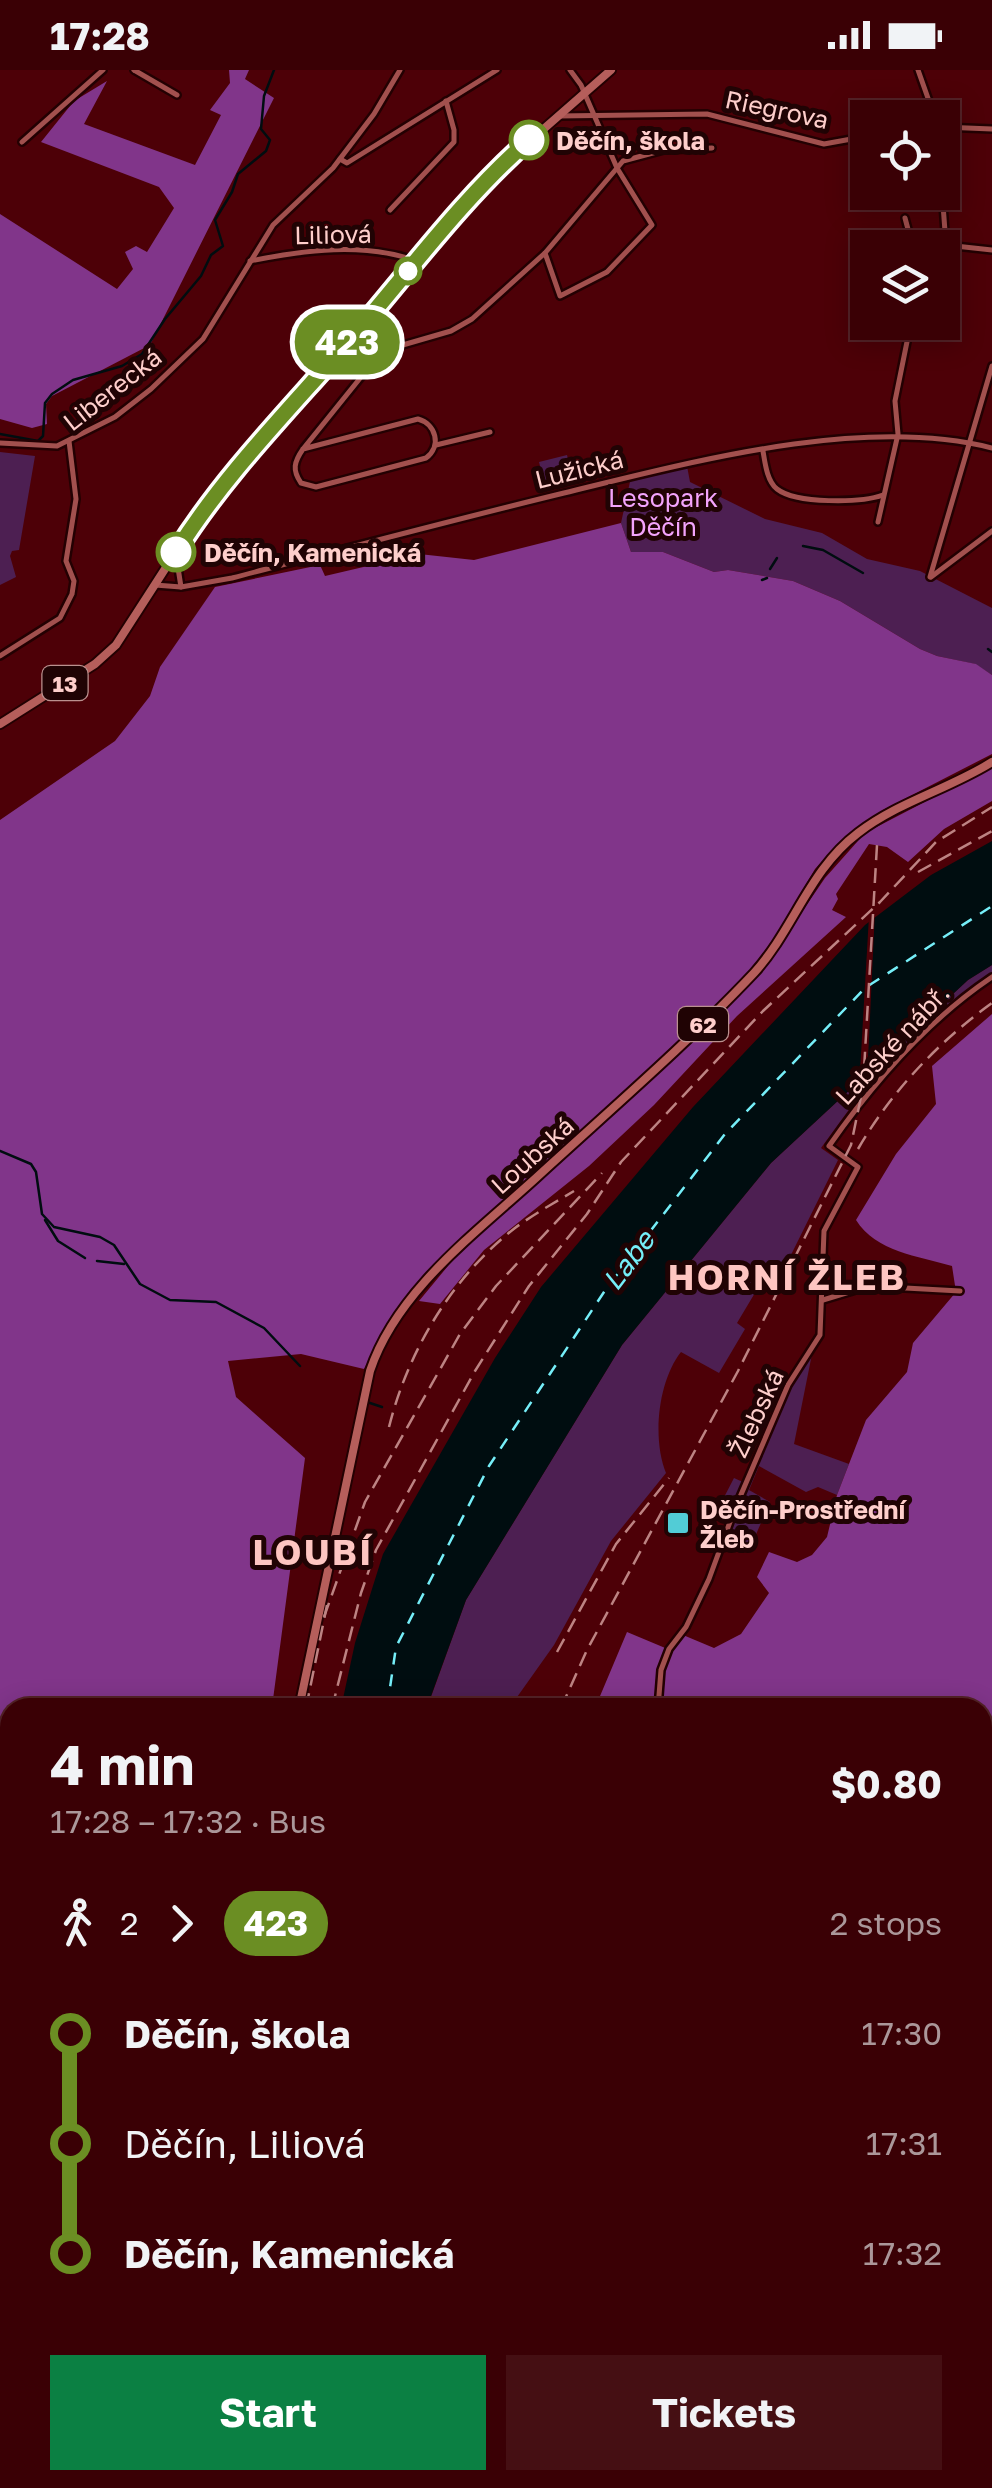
<!DOCTYPE html>
<meta charset="utf-8">
<style>
body{margin:0;font-family:"Golos Text",sans-serif;background:#450f13;color:#f1f3f6;height:100vh;display:flex;flex-direction:column;font-size:38px;white-space:nowrap}
*{box-sizing:border-box;margin:0}
p{font-size:32px;color:#ab979a}
.icon{flex:none;width:55px;height:55px;fill:none;stroke:currentColor;stroke-width:2;stroke-linecap:round;stroke-linejoin:round}
.map{position:relative;flex:1;overflow:hidden}
.panel{position:absolute;left:0px;top:1628px;width:992px;height:792px;display:flex;flex-direction:column;background:#3a0005;border-radius:30px 30px 0 0;box-shadow:0 5px 25px #0003,0 0 0 2px #542227}
.panel>*{flex:none}
.badge{padding:0 20px;border-radius:32px;font-size:35px;line-height:65px}
.controls{position:absolute;left:850px;top:30px;display:grid;gap:20px}
.controls a{display:grid;place-items:center;width:110px;height:110px;border-radius:0px;background:#3a0005;box-shadow:0 5px 25px #0003,0 0 0 2px #542227;font-size:50px}
.map>.badge{position:absolute;translate:-50% -50%;box-shadow:0 0 0 5px #fff}
.legs{display:flex;align-items:center;gap:15px;height:110px;padding:0 50px;font-size:32px}
.legs p{margin-inline-start:auto}
.summary{display:flex;align-items:center;justify-content:space-between;height:170px;padding:0 50px}
h1{font-size:55px;font-weight:700;line-height:75px}
.cta{display:flex;gap:20px;margin-top:auto;padding:20px 50px}
.cta a{flex:1;height:115px;border-radius:0px;background:#0b8043;color:#fff;font-size:40px;font-weight:700;line-height:115px;text-align:center}
.cta a+a{background:#450f13;color:#f1f3f6}
ul{padding:0 50px;list-style:none}
li{display:flex;align-items:center;gap:35px;height:110px;font-size:38px}
li i{display:grid;place-items:center;width:15px;height:100%;margin:0 12px;background:currentColor}
li i::after{content:'';width:25px;height:25px;margin:-12px;border:8px solid;border-radius:50%;background:#3a0005}
li p{margin-inline-start:auto}
li:first-child i{background:linear-gradient(#0000 50%,currentColor 0)}
li:last-child i{background:linear-gradient(currentColor 50%,#0000 0)}
.status{display:flex;justify-content:space-between;align-items:center;height:70px;padding:0 50px;background:#3a0005;direction:ltr}
.status svg{height:28px;fill:currentColor}
.map>svg:first-child{display:block}
.green{fill:#4d1f52}
.forest{fill:#81358a}
.water{fill:#000d10}
.pier{fill:#4d0007}
.lines{fill:none;stroke-linecap:round;stroke-linejoin:round}
.stream{stroke:#000d10;stroke-width:2.5}
.ferry{stroke:#75eef8;stroke-width:2.5;stroke-dasharray:12 10;stroke-linecap:butt}
.street-casing{stroke:#230002;stroke-width:10}
.primary-casing{stroke:#230002;stroke-width:12}
.street{stroke:#a2504e;stroke-width:5}
.primary{stroke:#b55e5b;stroke-width:8}
.rail{stroke:#bd8383;stroke-width:2.5;stroke-dasharray:15 8;stroke-linecap:butt}
.line-1-casing{stroke:#fff;stroke-width:22}
.line-1{stroke:#6b8e23;stroke-width:15}
.stop-1-dot{fill:#fff;stroke:#6b8e23;stroke-width:5}
.poi-dot{fill:#52ccd6;stroke:#200304;stroke-width:4}
.labels{text-anchor:middle;dominant-baseline:central;stroke-width:10;stroke-linejoin:round;paint-order:stroke}
.shield{fill:#200304;stroke:#bb918f;stroke-width:2.5}
.shield-label{font-size:22px;font-weight:bold;fill:#fececb}
.street-label{font-size:25px;fill:#fececb;stroke:#200304}
.stop-label{font-size:25px;font-weight:bold;fill:#fececb;stroke:#200304;text-anchor:start}
.park-label{font-size:25px;fill:#f3a4fc;stroke:#200304}
.poi-label{font-size:25px;font-weight:bold;fill:#fececb;stroke:#200304;text-anchor:start}
.water-label{font-size:28px;font-style:italic;fill:#75eef8;stroke:#200304}
.district-label{font-size:35px;font-weight:bold;letter-spacing:2.5px;fill:#fec5c1;stroke:#200304}
</style>
<div class="status"><b>17:28</b><svg viewBox="0 0 49 12"><path d="M0 12V9h3v3zM5 12V6h3v6zM10 12V3h3v9zM15 12V0h3v12zM26 1h20v11H26zM47 4h2v5h-2z"/></svg></div>
<div class="map">
<svg width="992" height="2418" viewBox="0 0 992 2418">
<rect width="100%" height="100%" fill="#4d0007"/>
<g class="green">
<path d="M0,382L35,386L19,480L12,481L10,486L16,507L0,515Z"/>
<path d="M567,385L574,414L546,421L539,392Z"/>
<path d="M687,396L690,412L765,449L822,463L867,489L920,501L992,538V605L975,594L937,586L920,579L840,531L793,511L728,500L714,502L663,482H631L621,453L631,407Z"/>
<path d="M992,895V903L967,921L854,1027L856,1030L821,1078L838,1090L785,1197L765,1206L737,1253L745,1259L719,1303L681,1282C658,1311 652,1369 666,1403L611,1471L554,1575L510,1637L427,1638L466,1530L622,1275L771,1093L968,910Z"/>
<path d="M813,1279L794,1374L849,1394L837,1425L818,1417L806,1422L759,1396L749,1420L770,1432L751,1476L726,1466L734,1441L720,1435L734,1408L745,1413L788,1315Z"/>
<path d="M497,2410H587L590,2418H500Z"/>
</g>
<g class="forest">
<path d="M229,0H249L245,9L274,28L150,275L52,326L46,334L47,354L32,358L0,349V144L117,219L133,199L125,182L136,176L147,182L174,138L159,117L41,72L74,31L107,11L84,54L195,95L221,45L210,40L230,13Z"/>
<path d="M621,453L631,482H663L714,502L728,500L793,511L840,531L920,579L937,586L976,594L992,605V684L883,740L839,773L815,799L776,865L752,899L684,967L453,1176L390,1250L364,1299L301,1284L228,1291L236,1327L305,1388L272,1637L10,1638V2410H294L296,2418H0V750L115,671L150,626L160,597L215,517L320,495L325,506L419,484L474,490Z"/>
<path d="M992,697V731L944,759L908,792L887,777L869,774L836,824L838,829L832,840L846,847L737,946L654,1035L589,1096L484,1180L440,1234L419,1231L457,1185L686,977L758,906L825,808L865,763Z"/>
<path d="M992,944V2418H891L896,2410H982V1638H595L627,1562L670,1580L683,1565L714,1578L741,1564L769,1523L757,1507L769,1482L797,1492L812,1485L827,1467L837,1425L866,1350L907,1302L913,1273L956,1222L952,1196C918,1186 876,1182 856,1150L896,1084L936,1034L932,996Z"/>
<path d="M699,2410H808L813,2418H699Z"/>
</g>
<g class="water">
<path d="M992,771V895L968,910L771,1093L622,1275L466,1530L427,1637L341,1638L355,1573L383,1484L495,1288L541,1217L693,1037L865,855L931,805Z"/>
<path d="M401,2410H497L500,2418H404Z"/>
</g>
<path class="pier" d="M875,840L867,1011L859,1019L869,846Z"/>
<g class="lines">
<g class="stream">
<path d="M0,364L38,371L43,366L45,333L52,324L73,310L122,296L142,284L165,249L201,206L211,185L223,176L215,150L232,122L238,104L266,81L270,70L261,59L264,26L274,0"/>
<path d="M803,476L823,480L863,503"/>
<path d="M770,499L777,488"/>
<path d="M762,510L767,508"/>
<path d="M988,579L992,582"/>
<path d="M0,1081L31,1094L36,1102L42,1144L54,1157L100,1167L114,1175L140,1214L170,1230L216,1232L264,1258L300,1296"/>
<path d="M45,1150L58,1171L85,1188"/>
<path d="M97,1191L124,1194"/>
<path d="M367,1332L382,1337"/>
<path d="M374,2418L400,2410"/>
<path d="M538,2418L560,2410"/>
<path d="M882,2418L891,2410"/>
</g>
<g class="ferry">
<path d="M387,1638L396,1577L489,1396L606,1219L725,1064L865,918L992,836"/>
<path d="M449,2410L453,2418"/>
</g>
<g class="street-casing">
<g id="street">
<path d="M134,0L177,25"/>
<path d="M918,0L935,48"/>
<path d="M558,46L707,44L824,74L868,66"/>
<path d="M942,57L992,59"/>
<path d="M22,72L103,0"/>
<path d="M340,89L347,93L497,0"/>
<path d="M942,121L946,175L942,178"/>
<path d="M390,140L454,72V60L446,31"/>
<path d="M905,148L913,178"/>
<path d="M946,175L992,180"/>
<path d="M545,183L560,226L607,202L652,155L617,98L581,15L570,0"/>
<path d="M250,191C305,180 363,172 417,191"/>
<path d="M358,260L382,281L451,261L472,249L545,183L623,91L664,80L712,78"/>
<path d="M0,373L57,376L115,347L151,319L203,269L273,155L333,98L374,44L400,0"/>
<path d="M436,375L490,362"/>
<path d="M303,379L418,349C436,354 442,376 426,388L316,417L301,413C292,400 294,392 303,379L382,281"/>
<path d="M763,381C765,393 767,411 777,419C796,434 861,433 883,425"/>
<path d="M878,452L898,364L895,331L911,252"/>
<path d="M176,485L181,517"/>
<path d="M930,507L992,296"/>
<path d="M931,507L992,461"/>
<path d="M155,515L181,517L232,508C343,479 453,450 564,423C692,392 862,345 992,378"/>
<path d="M0,586L60,548L72,524L74,511L66,491L76,429L69,371"/>
<path d="M823,1230L869,1216L960,1221"/>
<path d="M658,1638L661,1600L669,1579L686,1557L709,1509L734,1441L788,1315L820,1265L824,1161L858,1097L829,1076C873,1013 928,950 992,907"/>
<path d="M813,2410L818,2418"/>
</g>
</g>
<g class="primary-casing">
<g id="primary">
<path d="M0,654L95,594L116,575L201,443L261,370L499,98L611,0"/>
<path d="M299,1638L370,1301C397,1220 477,1162 537,1107C610,1040 686,975 754,903C794,859 809,800 858,763C898,732 949,719 992,692"/>
<path d="M309,2410L312,2418"/>
</g>
</g>
<use href="#street" class="street"/>
<use href="#primary" class="primary"/>
<g class="rail">
<path d="M918,802L992,761"/>
<path d="M858,1079C891,1022 938,972 992,933"/>
<path d="M389,1357C408,1281 452,1207 515,1158C534,1144 554,1133 574,1121"/>
<path d="M324,1547L365,1432L460,1264L496,1216L602,1103"/>
<path d="M557,1582L616,1474L669,1408"/>
<path d="M306,1638L327,1535"/>
<path d="M332,1638L361,1523L376,1480L475,1301L529,1216L587,1144L621,1092L763,941L880,832L936,772L992,737"/>
<path d="M561,1638L587,1580L738,1301L851,1075L863,1017L877,775"/>
<path d="M596,2410L600,2418"/>
</g>
</g>
<g class="lines">
<g class="line-1-casing">
<path id="line-1" d="M176,482C226,402 294,335 355,264C411,199 464,127 529,70"/>
</g>
<use href="#line-1" class="line-1"/>
</g>
<g class="stop-1-dot">
<circle cx="529" cy="70" r="18"/>
<circle cx="408" cy="201" r="12"/>
<circle cx="176" cy="482" r="18"/>
</g>
<rect class="poi-dot" x="666" y="1441" width="24" height="24" rx="5"/>
<g class="labels">
<g class="shield">
<rect x="42.5" y="596" width="45" height="34" rx="8"/>
<rect x="678" y="937" width="50" height="34" rx="8"/>
</g>
<g class="shield-label">
<text x="65" y="613">13</text>
<text x="703" y="954">62</text>
</g>
<g class="street-label">
<text transform="translate(777 39) rotate(12)">Riegrova</text>
<text transform="translate(333 164) rotate(-1)">Liliová</text>
<text transform="translate(112 319) rotate(-38)">Liberecká</text>
<text transform="translate(579 399) rotate(-14)">Lužická</text>
<text transform="translate(892 974) rotate(-47)">Labské nábř.</text>
<text transform="translate(532 1085) rotate(-42)">Loubská</text>
<text transform="translate(756 1343) rotate(-65)">Žlebská</text>
</g>
<g class="stop-label">
<text x="556" y="70">Děčín, škola</text>
<text x="204" y="482">Děčín, Kamenická</text>
</g>
<g class="park-label">
<text x="663" y="427">Lesopark<tspan x="663" dy="29">Děčín</tspan></text>
</g>
<g class="poi-label">
<text x="700" y="1439">Děčín-Prostřední<tspan x="700" dy="29">Žleb</tspan></text>
</g>
<g class="water-label">
<text transform="translate(628 1190) rotate(-53)">Labe</text>
</g>
<g class="district-label">
<text x="787" y="1207">HORNÍ ŽLEB</text>
<text x="313" y="1482">LOUBÍ</text>
</g>
</g>
</svg>
<div class="controls">
<a><svg class="icon" aria-label="locate" viewBox="0 0 24 24"><circle cx="12" cy="12" r="6"/><path d="M12 2v4M12 18v4M2 12h4M18 12h4"/></svg></a>
<a><svg class="icon" aria-label="layers" viewBox="0 0 24 24"><path d="M12 4l9 5-9 5-9-5zM3 14l9 5 9-5"/></svg></a>
</div>
<b class="badge" style="left:347px;top:272px;background:#6b8e23;color:#fff">423</b>
<section class="panel">
<div class="summary"><div><h1>4 min</h1><p>17:28 – 17:32 · Bus</p></div><b>$0.80</b></div>
<div class="legs"><svg class="icon" aria-label="walk" viewBox="0 0 24 24"><circle cx="13" cy="4" r="2"/><path d="M13 8l-2 6 4 7M11 14l-3 7M7 12l3-4h3l4 4"/></svg>2<svg class="icon" aria-label="forward" viewBox="0 0 24 24"><path d="M9 5l7 7-7 7"/></svg><b class="badge" style="background:#6b8e23;color:#fff">423</b><p>2 stops</p></div>
<ul>
<li><i style="color:#6b8e23"></i><b>Děčín, škola</b><p>17:30</p></li>
<li><i style="color:#6b8e23"></i><span>Děčín, Liliová</span><p>17:31</p></li>
<li><i style="color:#6b8e23"></i><b>Děčín, Kamenická</b><p>17:32</p></li>
</ul>
<div class="cta"><a>Start</a><a>Tickets</a></div>
</section>
</div>
